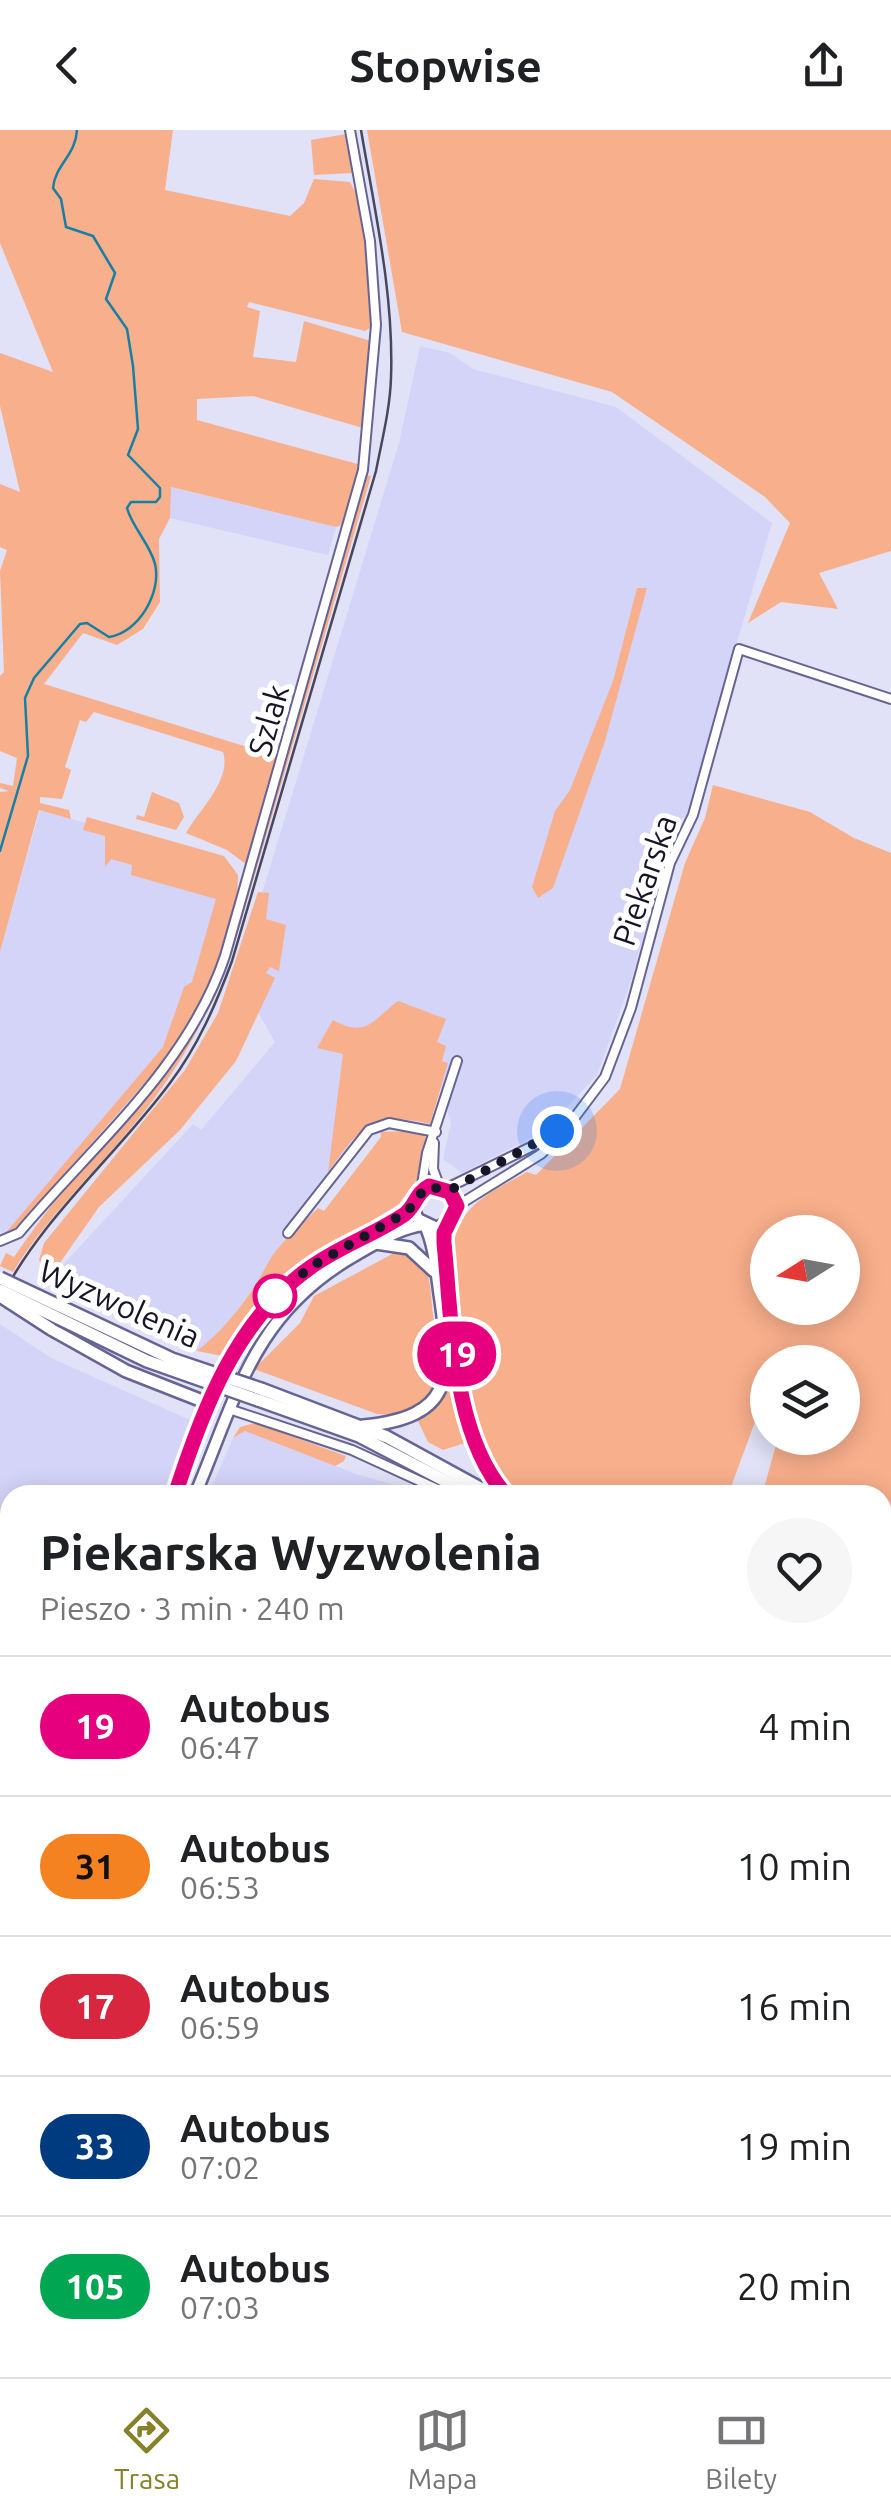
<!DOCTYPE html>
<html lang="pl">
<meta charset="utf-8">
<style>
body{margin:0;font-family:Ubuntu,sans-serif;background:#f6f6f6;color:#202124;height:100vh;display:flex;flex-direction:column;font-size:38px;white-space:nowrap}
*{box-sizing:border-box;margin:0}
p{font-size:32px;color:#757577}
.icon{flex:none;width:55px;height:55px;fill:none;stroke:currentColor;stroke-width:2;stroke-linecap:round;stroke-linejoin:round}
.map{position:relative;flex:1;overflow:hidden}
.drawer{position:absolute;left:0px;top:1355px;width:892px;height:892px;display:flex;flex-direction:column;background:#fff;border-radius:30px 30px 0 0;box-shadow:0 5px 25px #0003}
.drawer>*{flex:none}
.badge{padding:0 20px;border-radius:32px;font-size:35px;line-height:65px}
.needle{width:65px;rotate:259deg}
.controls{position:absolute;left:750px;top:1085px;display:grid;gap:20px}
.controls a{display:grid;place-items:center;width:110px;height:110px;border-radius:50%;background:#fff;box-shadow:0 5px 25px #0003;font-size:50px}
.you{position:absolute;width:50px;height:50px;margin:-25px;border:8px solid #fff;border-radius:50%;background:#1a73e8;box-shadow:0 0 0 15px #1a73e833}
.map>.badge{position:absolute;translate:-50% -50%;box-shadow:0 0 0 5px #fff}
.round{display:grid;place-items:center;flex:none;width:105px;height:105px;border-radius:52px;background:#f6f6f6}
.headline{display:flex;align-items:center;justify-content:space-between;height:170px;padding:0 40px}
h1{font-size:48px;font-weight:700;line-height:75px}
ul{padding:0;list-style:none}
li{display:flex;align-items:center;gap:30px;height:140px;padding:0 40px;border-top:2px solid #e0e0e0}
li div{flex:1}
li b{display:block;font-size:38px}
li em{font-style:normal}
li .badge{min-width:110px;font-weight:700;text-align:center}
header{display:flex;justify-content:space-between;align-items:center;height:130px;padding:0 40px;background:#fff;font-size:45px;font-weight:700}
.dock{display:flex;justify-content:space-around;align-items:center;height:140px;border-top:2px solid #e0e0e0;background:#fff;font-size:28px;color:#757577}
.dock a{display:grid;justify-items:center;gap:5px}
.dock .selected{color:#87822a}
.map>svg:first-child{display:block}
.built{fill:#d4d4f9}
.green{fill:#f8af8c;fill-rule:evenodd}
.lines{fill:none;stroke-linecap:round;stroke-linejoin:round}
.stream{stroke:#177fa4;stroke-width:2.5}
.minor-casing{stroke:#666493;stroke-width:12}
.tertiary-casing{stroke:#666493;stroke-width:15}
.secondary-casing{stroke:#666493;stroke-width:16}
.minor{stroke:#fff;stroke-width:8}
.tertiary{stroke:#fff;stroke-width:10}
.secondary{stroke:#fff;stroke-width:11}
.rail{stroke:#48475b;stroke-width:2.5}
.secondary-bridge-casing{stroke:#666493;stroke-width:16;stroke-linecap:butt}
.secondary-bridge{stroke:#fff;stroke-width:11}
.line-casing{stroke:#fff;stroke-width:22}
.line{stroke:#e6007e;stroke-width:15}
.walk{stroke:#161528;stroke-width:10;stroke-dasharray:0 18}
.stop-dot{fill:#fff;stroke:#e6007e;stroke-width:5}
.labels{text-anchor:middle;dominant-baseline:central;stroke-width:10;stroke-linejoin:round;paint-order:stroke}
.street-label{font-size:32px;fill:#161528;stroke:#fff}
</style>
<header><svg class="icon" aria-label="back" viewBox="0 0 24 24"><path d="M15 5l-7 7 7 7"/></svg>Stopwise<svg class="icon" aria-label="share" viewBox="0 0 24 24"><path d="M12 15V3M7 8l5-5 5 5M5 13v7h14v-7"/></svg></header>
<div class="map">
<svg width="891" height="2247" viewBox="0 0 891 2247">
<rect width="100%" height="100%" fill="#e1e1f7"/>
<g class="built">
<path d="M420,216L450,223L473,239L616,277L772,393L686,686L664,699L670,708L631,851L597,945L546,1000L462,1043L443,1029L451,993L439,952L344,924L328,1042L305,1072L324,1092L270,1135L223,1200L197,1221L109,1184L88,1166L48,1151L193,994L201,1000L275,912L253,873V793L399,313Z"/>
<path d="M170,357L336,397L328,425L170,388Z"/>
<path d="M40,680L226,733L234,745L171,919L6,1106L0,1101V822Z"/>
<path d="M0,1194L51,1228L190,1290L162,1365H10V1661L0,1657Z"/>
<path d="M245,1301L356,1344L430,1365H208L233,1308Z"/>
<path d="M0,2065L10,2075V2238H24L27,2247H0Z"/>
<path d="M45,2238H499V2247H46Z"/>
</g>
<g class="green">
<path d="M0,0H173L165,60L290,86L304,73L314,49L350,52L360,71L373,196L365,201L249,172L247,177L260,181L253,227L296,232L304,191L371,211L363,298L253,266L197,269V290L361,335L346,393L336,397L171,357L170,388L159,409L160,472L143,499L117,515L83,503L44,554L276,626L320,475L324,476L247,735L227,720L186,703C199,680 232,650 223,622L94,582L86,592L80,590L65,637L71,640L62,669L40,667V673L69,680L71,689L39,680L0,822V662L9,661L0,658V653L13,656L17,628L0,621V546L4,542L0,441L7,420L0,417V354L20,362L0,276V223L53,242L0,113Z"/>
<path d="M367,0H891V421L819,443L838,479L781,472L748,493L790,393L765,367L612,262L402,202Z"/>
<path d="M347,4L352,43L314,45L311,10Z"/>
<path d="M365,345L371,346L239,799C216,872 184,934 135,993C94,1043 47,1087 13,1142L0,1136L6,1123L14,1127C42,1087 71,1048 104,1010C146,962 190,921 217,862Z"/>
<path d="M637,458H647L605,611L553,758L538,768L532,757L555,681L570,660L613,551Z"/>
<path d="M713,655L810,682L854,708L891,723V1392L883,1406L882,1365H762L778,1308H842V1232H801L802,1228L783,1220L777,1232H768L767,1259L728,1365H521C507,1353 494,1340 487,1323C475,1294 449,1136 455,1108C463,1072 499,1058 527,1042L536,1045L620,959L685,733L705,688ZM842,1102V1178H768V1102Z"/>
<path d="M152,662L179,673L184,687L176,700L136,689L137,685L144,687Z"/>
<path d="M87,687L224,726L238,745L237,775L211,858L186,906L11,1105L3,1106L163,917L184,857L192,852L216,769L131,745L132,735L111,729L105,737V706L83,700Z"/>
<path d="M258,762L269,763L266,789L286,795L279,841L270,837L266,843L275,848L236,931L180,1000L99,1077L50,1147L39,1130L44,1113L185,940L218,883Z"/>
<path d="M398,871L446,889L437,912L446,916L442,931L448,933L430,994C371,980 361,997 328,1042L343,924L317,918L333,890C368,909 373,889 398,871Z"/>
<path d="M406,1001L424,1004L426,1010L417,1049L399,1074L286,1143L252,1178L223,1226L197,1221C228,1197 253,1162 269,1131C280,1112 303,1094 318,1078L324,1081L381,1007V1002Z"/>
<path d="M396,1122C409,1123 421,1130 427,1143C432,1157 431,1176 434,1191C443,1238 441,1289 377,1284L254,1239L300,1193L314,1166Z"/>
<path d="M451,1233L468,1312L443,1320L428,1312L418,1291L444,1266Z"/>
<path d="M255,1293L346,1326L344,1331L335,1336L245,1301L233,1308L240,1297Z"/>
</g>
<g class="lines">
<path class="stream" d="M0,721L28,626L25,568L34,548L80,494L87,493L109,507C138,503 162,463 155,434C150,414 132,397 127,378L131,372H156L160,367V358L128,325L138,299L133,236L127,199L106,169L115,143L93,106L66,97L61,69L53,58C55,35 76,25 77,0"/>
<g class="minor-casing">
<g id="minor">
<path d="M434,1013L433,1039L440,1058"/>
<path d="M445,1059L541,1012L567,993"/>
<path d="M421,1061L427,1023L457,931"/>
<path d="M457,1076L541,1024L563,1003L605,947L631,878L670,733L693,685L739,519L891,569"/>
<path d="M288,1103L369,1000L389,993L436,1002"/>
<path d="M0,1111L19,1103C93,1015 188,937 225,826L363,340L376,195L370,111L350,0"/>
<path d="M229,1279L352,1320L450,1365"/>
<path d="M882,1423L891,1406"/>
<path d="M882,1456L891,1459"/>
<path d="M882,1604L891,1610"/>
<path d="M0,1670L10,1674"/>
<path d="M882,2130H891"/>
<path d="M509,2238V2247"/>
</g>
</g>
<g class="tertiary-casing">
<g id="tertiary">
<path d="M175,1365L210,1274L260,1183L311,1136L407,1082L425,1058L445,1059L457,1076L453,1088L437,1098L418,1089L412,1076"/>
<path d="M195,1365C237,1266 253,1184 354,1126C377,1113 398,1098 424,1095"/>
<path d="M38,2238L39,2247"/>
</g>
</g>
<g class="secondary-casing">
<g id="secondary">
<path d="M447,1094C436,1126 461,1275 473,1312C480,1332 492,1349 506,1365"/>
<path d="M376,1113L409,1118L434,1141"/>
<path d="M51,1199L126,1241L210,1274"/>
<path d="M261,1259L387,1307L493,1365"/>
<path d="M258,1270L359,1306L472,1365"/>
<path d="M363,1296C453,1287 452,1249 441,1171C437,1146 436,1118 425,1094"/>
<path d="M882,1532L891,1535"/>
<path d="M882,1549L891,1552"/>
</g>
</g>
<use href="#minor" class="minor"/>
<use href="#tertiary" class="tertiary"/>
<use href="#secondary" class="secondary"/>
<path class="rail" d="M0,1170C41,1088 116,1026 170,953C198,916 216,874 232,831L376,341C382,310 390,279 391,248C394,165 375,82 361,0"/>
<g class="secondary-bridge-casing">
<g id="secondary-bridge">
<path d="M0,1148L172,1229L261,1259"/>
<path d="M0,1160L147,1231L258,1270"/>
<path d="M0,1166L51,1199"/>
</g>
</g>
<use href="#secondary-bridge" class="secondary-bridge"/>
</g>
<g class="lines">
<g class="line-casing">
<path id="line" d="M175,1365C202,1281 236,1189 311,1137C340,1116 376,1104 405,1084C416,1075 416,1063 429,1056L450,1062L457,1076L444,1103V1113C452,1191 452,1305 506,1365"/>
</g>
<use href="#line" class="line"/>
<path class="walk" d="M275,1166L312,1136L407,1082L425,1058H454L557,1001"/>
</g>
<circle class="stop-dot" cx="275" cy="1166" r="20"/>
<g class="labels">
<g class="street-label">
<text transform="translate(268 590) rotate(-74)">Szlak</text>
<text transform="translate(644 750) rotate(-71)">Piekarska</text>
<text transform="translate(120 1173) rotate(24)">Wyzwolenia</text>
</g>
</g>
</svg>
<div class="controls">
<a><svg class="needle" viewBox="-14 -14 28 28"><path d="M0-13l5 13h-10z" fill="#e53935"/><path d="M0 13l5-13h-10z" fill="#757577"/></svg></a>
<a><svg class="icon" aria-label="layers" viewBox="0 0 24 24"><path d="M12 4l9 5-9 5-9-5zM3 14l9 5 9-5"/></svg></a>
</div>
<div class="you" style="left:557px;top:1001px"></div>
<b class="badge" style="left:457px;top:1224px;background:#e6007e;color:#fff">19</b>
<section class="drawer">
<div class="headline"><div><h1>Piekarska Wyzwolenia</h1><p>Pieszo · 3 min · 240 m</p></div><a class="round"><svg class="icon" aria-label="heart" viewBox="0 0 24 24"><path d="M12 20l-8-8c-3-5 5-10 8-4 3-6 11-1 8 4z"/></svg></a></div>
<ul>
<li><span class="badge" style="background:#e6007e;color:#fff">19</span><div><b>Autobus</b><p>06:47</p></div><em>4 min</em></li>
<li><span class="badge" style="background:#f58220;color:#111">31</span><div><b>Autobus</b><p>06:53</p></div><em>10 min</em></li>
<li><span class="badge" style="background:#d7263d;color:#fff">17</span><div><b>Autobus</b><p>06:59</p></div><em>16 min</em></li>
<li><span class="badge" style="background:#003b80;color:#fff">33</span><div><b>Autobus</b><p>07:02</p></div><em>19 min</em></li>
<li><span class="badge" style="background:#00a651;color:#fff">105</span><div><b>Autobus</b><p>07:03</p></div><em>20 min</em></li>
</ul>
</section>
</div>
<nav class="dock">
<a class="selected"><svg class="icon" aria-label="directions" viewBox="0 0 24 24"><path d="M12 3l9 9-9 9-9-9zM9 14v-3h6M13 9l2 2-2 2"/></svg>Trasa</a>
<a><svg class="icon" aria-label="map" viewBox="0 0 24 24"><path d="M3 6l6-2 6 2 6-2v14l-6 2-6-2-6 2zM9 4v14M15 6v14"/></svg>Mapa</a>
<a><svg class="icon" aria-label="tickets" viewBox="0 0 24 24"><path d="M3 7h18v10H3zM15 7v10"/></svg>Bilety</a>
</nav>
